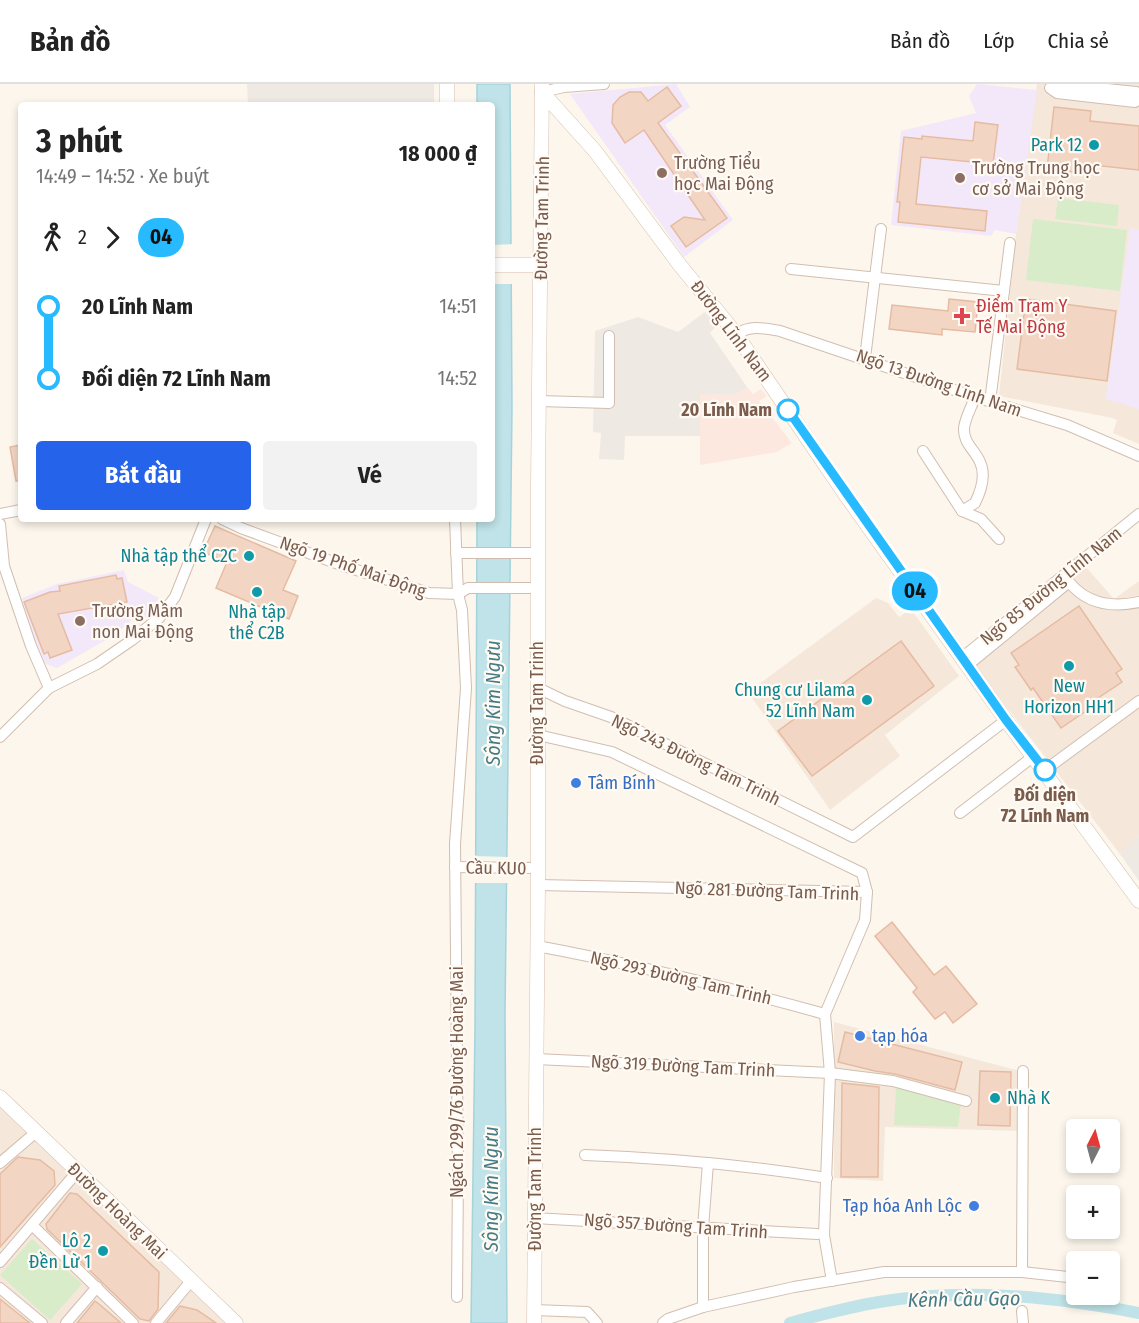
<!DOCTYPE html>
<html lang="vi">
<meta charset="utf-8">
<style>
body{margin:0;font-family:"Fira Sans Condensed",sans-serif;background:#f2f2f2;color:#222;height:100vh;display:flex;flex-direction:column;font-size:22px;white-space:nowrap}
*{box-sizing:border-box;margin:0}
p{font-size:20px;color:#767676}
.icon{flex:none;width:33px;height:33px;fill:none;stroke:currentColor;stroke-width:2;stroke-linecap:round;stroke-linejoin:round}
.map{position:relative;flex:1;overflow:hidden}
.panel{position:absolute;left:18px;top:18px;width:477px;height:420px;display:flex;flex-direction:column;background:#fff;border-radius:6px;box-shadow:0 3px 9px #0003}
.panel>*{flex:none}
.badge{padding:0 12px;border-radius:20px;font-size:21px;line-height:39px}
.needle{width:39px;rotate:6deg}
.buttons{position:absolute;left:1066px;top:1035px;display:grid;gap:12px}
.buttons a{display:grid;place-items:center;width:54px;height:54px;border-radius:6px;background:#fff;box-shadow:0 3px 9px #0003;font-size:30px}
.map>.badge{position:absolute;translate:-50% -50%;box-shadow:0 0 0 3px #fff}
.legs{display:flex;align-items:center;gap:9px;height:66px;padding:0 18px;font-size:20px}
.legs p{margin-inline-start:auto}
.summary{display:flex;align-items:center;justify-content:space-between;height:102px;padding:0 18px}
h1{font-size:33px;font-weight:700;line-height:45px}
.primary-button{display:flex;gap:12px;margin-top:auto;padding:12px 18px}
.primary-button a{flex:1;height:69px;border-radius:6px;background:#2563eb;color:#fff;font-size:24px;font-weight:700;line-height:69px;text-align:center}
.primary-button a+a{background:#f2f2f2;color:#222}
ul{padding:0 18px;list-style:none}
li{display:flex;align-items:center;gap:21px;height:72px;font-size:22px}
li i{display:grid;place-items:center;width:9px;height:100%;margin:0 8px;background:currentColor}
li i::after{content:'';width:15px;height:15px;margin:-8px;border:4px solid;border-radius:50%;background:#fff}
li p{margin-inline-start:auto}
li:first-child i{background:linear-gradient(#0000 50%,currentColor 0)}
li:last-child i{background:linear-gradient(currentColor 50%,#0000 0)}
header{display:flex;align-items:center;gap:36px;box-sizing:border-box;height:84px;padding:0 30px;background:#fff;border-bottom:2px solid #e0e0e0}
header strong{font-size:28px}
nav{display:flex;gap:33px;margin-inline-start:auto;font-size:21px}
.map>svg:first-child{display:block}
.residential{fill:#f5e8da}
.commercial{fill:#fde8e0}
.industrial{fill:#efe9e4}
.education{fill:#f3e8fa}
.green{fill:#d8ecc9}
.water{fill:#bfe3e8;stroke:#a5d3da;stroke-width:1.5}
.pier{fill:#fdf6ec}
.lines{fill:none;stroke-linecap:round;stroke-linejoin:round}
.canal{stroke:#bfe3e8;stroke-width:12}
.building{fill:#f3d5c3;stroke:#e6bba3;stroke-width:1.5}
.street-casing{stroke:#d1beb0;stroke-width:12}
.secondary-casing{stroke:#d6c0b0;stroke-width:15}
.street{stroke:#fff;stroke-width:10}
.secondary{stroke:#fff;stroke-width:14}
.line-1-casing{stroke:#fff;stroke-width:14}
.line-1{stroke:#27baff;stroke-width:9}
.culture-dot{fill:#0f9aa8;stroke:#fffaf3;stroke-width:2}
.education-dot{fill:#8d6e63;stroke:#fffaf3;stroke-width:2}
.health-dot{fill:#e0444e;stroke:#fffaf3;stroke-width:2}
.stop-1-dot{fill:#fff;stroke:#27baff;stroke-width:3}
.shop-dot{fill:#3f7fe0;stroke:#fffaf3;stroke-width:2}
.labels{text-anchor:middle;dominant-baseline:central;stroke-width:4.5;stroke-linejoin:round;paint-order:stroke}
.culture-label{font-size:18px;fill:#0d838f;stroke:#fffaf3;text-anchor:end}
.education-label{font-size:18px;fill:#785e54;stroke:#fffaf3;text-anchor:start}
.street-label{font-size:18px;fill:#7a5c4d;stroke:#fffaf3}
.health-label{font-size:18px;fill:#be3a42;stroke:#fffaf3;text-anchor:start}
.stop-label{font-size:18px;font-weight:bold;fill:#7a5c4d;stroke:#fffaf3;text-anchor:end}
.shop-label{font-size:18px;fill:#366cbe;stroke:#fffaf3;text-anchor:start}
.water-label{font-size:20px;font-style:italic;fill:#437c86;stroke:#fffaf3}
</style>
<header>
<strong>Bản đồ</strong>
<nav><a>Bản đồ</a><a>Lớp</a><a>Chia sẻ</a></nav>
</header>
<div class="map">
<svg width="1139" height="1239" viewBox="0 0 1139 1239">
<rect width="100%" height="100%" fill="#fdf6ec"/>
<g class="residential">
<path d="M1037,0H1139V360L1113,349L1117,336L1112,334L999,312L1016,150Z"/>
<path d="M1085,482L1114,515L1139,497V752L1120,770L968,573Z"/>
<path d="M876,514L888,519L899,533L911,525L959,592L885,651L900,672L830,726L748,608Z"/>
<path d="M834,938L1020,987V1047L885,1043L883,1097L834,1094Z"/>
<path d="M0,1017L231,1239H0Z"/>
</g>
<path class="commercial" d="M747,303L753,310L761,305L767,312L759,317L792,359L777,368L700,381V310L734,311Z"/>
<g class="industrial">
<path d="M247,0H434V21H248Z"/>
<path d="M705,228L717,241L710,249L747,303L734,311L700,310V352H625L624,376L599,375L601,349L593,348L595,247L638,233L678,248Z"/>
<path d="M1139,752V797L1120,770Z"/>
</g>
<g class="education">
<path d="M676,0L690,23L665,41L733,136L684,173L570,10Z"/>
<path d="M977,0L1037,6L1016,150L995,146L991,152L891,141L901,47L976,29L969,12Z"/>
<path d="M1130,144L1139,146V325L1106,315Z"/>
<path d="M124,486L128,498L159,514L150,529L139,541L135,533L116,550L57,584L46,580L37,563L22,514L57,500Z"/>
</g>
<g class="green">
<path d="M1058,114L1119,121L1117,142L1055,135Z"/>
<path d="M1033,135L1127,146L1120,207L1026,196Z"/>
<path d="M896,1003L961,1020L958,1043L894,1041Z"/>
<path d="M32,1155L82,1200L50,1236L0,1191Z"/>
</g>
<path class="water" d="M477,0H510L512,323L505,931L507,1239H471L475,945L477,435H492V21H477Z"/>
<g class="pier">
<path d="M515,160V200H492V161Z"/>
<path d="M472,772L510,773V799H472Z"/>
</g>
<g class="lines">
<path class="canal" d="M790,1239C819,1231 849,1223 879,1218C964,1203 1055,1213 1139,1229"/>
</g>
<g class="building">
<path d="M667,3L681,22L658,39L727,134L686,163L671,142L684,133L705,136L644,46L625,59L612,39L613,21L620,13L629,8H641L648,17Z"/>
<path d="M1054,23L1091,27L1090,37L1139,42V86L1084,80L1083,89L1047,85Z"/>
<path d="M975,38L998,41L993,80L921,73L916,120L987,127L985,147L898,138L900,118H897L904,53L922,55V52L973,57Z"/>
<path d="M949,215L978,218L975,248L942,245V251L889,245L892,221L948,227Z"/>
<path d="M1026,215L1116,227L1107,297L1017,285Z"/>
<path d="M21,361V397H16L10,363Z"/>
<path d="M215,442L296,477L283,506L298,512L289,535L216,504L227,478L203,468Z"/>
<path d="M116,491L117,495L122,494L127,518L58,530L72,566L50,574L48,568L44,570L24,518L50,508L60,507L59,502Z"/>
<path d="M1079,522L1122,585L1116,589L1122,598L1089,620L1092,623L1061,644L1033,604L1031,606L1015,583L1019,581L1011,569Z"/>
<path d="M901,557L934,602L812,692L778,647Z"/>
<path d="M892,838L934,891L946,882L977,920L953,939L945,928L935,935L913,908L917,904L875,852Z"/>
<path d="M845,948L962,978L955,1006L895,990L875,987L838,978Z"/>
<path d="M980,987L1011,988L1010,1042L978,1041Z"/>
<path d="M842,999L879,1003L878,1093H841Z"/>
<path d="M18,1073L40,1076L54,1087L55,1101L0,1163V1090Z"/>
<path d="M70,1109L77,1110L159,1188L158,1225L149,1237L140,1235L47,1145L46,1140Z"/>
<path d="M0,1215L26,1236L30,1239H0Z"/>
<path d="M95,1217L99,1220L121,1239H77Z"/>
<path d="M180,1222L197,1226L216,1239H166Z"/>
</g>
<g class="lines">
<g class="street-casing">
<g id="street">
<path d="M1058,0L1136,8L1135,18L1057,9L1050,4Z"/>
<path d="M542,8L564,3L604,0"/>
<path d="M791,185L1004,207"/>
<path d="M736,250C751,241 763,244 780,247L975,313L1067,341L1139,372"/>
<path d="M865,274L881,145"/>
<path d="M539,317L609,319V252"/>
<path d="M990,318L1010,159"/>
<path d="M923,367L962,427L975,419C981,407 986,391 980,378C975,366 963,359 964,344C965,334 972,322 975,313"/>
<path d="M962,427L981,435L999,455"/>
<path d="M0,430L21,426"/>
<path d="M222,435L241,444L344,482L429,509L458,510L468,504H537"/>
<path d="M455,435L458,510L462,526L466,604L455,760L458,1089L457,1213"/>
<path d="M0,440L4,482L31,562L49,604"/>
<path d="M456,469H537"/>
<path d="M963,573L1139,430"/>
<path d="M968,581L1069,498C1087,520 1112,524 1139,518"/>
<path d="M538,604L565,617L611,633L853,753L1006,636"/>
<path d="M538,651L612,668L862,789L867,808L865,836L825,930L830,989L824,1151L832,1197"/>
<path d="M0,653L49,604L97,580L132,556L159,534L175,513L206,435"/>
<path d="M1045,686L1139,617"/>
<path d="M960,729L1034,672"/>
<path d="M455,783L538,784"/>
<path d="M538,801L867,808"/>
<path d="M537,862C634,880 730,904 825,930"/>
<path d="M536,975L830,989L893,997L966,1017"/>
<path d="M585,1071C666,1074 747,1081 827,1094"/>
<path d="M0,1079L35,1049"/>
<path d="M534,1134L817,1150"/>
<path d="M32,1141L133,1239"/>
<path d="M0,1178L77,1088"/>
<path d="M1022,1188L1023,987"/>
<path d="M0,1204L42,1239"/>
<path d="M703,1223V1144L708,1079"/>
<path d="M534,1226L587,1228L597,1239"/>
<path d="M1022,1227L1023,1239"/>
<path d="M66,1239L97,1203"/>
<path d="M156,1239L191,1197"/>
<path d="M663,1239L668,1235L703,1223L794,1203L884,1188H1022L1077,1194"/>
</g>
</g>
<g class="secondary-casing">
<g id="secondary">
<path d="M447,0V21"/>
<path d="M542,8L595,67L679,180L736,250L847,413L1006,636L1139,817"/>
<path d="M492,181H541"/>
<path d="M0,1013L236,1239"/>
<path d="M534,1239L538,801V403L542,0"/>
</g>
</g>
<use href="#street" class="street"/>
<use href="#secondary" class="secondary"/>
</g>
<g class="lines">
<g class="line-1-casing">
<path id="line-1" d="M788,326L1006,636L1045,686"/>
</g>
<use href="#line-1" class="line-1"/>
</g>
<g class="culture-dot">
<circle cx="1094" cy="61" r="6"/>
<circle cx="249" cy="472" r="6"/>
<circle cx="257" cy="508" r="6"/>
<circle cx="1069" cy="582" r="6"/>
<circle cx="867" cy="616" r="6"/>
<circle cx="995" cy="1014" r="6"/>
<circle cx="103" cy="1167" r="6"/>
</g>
<g class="education-dot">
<circle cx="662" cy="89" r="6"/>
<circle cx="960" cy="94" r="6"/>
<circle cx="80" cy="537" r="6"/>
</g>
<path class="health-dot" d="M959 223h6v6h6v6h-6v6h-6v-6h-6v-6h6z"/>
<g class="stop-1-dot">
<circle cx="788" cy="326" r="10"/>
<circle cx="1045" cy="686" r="10"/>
</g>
<g class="shop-dot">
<circle cx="576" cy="699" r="6"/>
<circle cx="860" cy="952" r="6"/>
<circle cx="974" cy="1122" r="6"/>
</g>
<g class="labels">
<g class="culture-label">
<text x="1082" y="61">Park 12</text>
<text x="237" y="472">Nhà tập thể C2C</text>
<text x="257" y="528" text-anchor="middle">Nhà tập<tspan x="257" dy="21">thể C2B</tspan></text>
<text x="1069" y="602" text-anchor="middle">New<tspan x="1069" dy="21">Horizon HH1</tspan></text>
<text x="855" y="606">Chung cư Lilama<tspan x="855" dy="21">52 Lĩnh Nam</tspan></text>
<text x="1007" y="1014" text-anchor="start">Nhà K</text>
<text x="91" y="1157">Lô 2<tspan x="91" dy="21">Đền Lừ 1</tspan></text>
</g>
<g class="education-label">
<text x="674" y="79">Trường Tiểu<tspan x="674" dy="21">học Mai Động</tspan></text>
<text x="972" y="84">Trường Trung học<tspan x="972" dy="21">cơ sở Mai Động</tspan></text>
<text x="92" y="527">Trường Mầm<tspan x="92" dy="21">non Mai Động</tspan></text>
</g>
<g class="street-label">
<text transform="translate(542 134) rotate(-89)">Đường Tam Trinh</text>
<text transform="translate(731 247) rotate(53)">Đường Lĩnh Nam</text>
<text transform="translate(939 299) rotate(19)">Ngõ 13 Đường Lĩnh Nam</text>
<text transform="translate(353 483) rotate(19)">Ngõ 19 Phố Mai Động</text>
<text transform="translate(1051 502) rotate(-39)">Ngõ 85 Đường Lĩnh Nam</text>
<text transform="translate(537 619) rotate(-90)">Đường Tam Trinh</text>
<text transform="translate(696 676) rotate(26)">Ngõ 243 Đường Tam Trinh</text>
<text transform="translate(496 784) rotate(1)">Cầu KU0</text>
<text transform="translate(767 807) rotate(2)">Ngõ 281 Đường Tam Trinh</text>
<text transform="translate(681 894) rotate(13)">Ngõ 293 Đường Tam Trinh</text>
<text transform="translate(683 982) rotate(3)">Ngõ 319 Đường Tam Trinh</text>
<text transform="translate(457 998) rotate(-90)">Ngách 299/76 Đường Hoàng Mai</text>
<text transform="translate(535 1105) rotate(-90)">Đường Tam Trinh</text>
<text transform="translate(117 1127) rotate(44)">Đường Hoàng Mai</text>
<text transform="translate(676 1142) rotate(4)">Ngõ 357 Đường Tam Trinh</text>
</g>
<g class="health-label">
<text x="976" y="222">Điểm Trạm Y<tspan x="976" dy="21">Tế Mai Động</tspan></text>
</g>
<g class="stop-label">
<text x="772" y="326">20 Lĩnh Nam</text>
<text x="1045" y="711" text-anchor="middle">Đối diện<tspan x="1045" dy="21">72 Lĩnh Nam</tspan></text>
</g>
<g class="shop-label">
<text x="588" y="699">Tâm Bính</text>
<text x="872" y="952">tạp hóa</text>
<text x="962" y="1122" text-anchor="end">Tạp hóa Anh Lộc</text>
</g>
<g class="water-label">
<text transform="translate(493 619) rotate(-90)">Sông Kim Ngưu</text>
<text transform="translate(491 1105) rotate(-90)">Sông Kim Ngưu</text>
<text transform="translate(964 1215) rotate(-1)">Kênh Cầu Gạo</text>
</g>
</g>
</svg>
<div class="buttons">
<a><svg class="needle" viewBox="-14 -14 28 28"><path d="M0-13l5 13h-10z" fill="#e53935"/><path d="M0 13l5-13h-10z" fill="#767676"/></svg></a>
<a>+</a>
<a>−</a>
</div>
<b class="badge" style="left:915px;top:507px;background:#27baff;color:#111">04</b>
<section class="panel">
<div class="summary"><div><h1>3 phút</h1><p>14:49 – 14:52 · Xe buýt</p></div><b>18 000 ₫</b></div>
<div class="legs"><svg class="icon" aria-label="walk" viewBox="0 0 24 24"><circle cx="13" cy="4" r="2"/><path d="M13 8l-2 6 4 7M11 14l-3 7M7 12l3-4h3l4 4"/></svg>2<svg class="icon" aria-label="forward" viewBox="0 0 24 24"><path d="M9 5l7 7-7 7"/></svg><b class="badge" style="background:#27baff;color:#111">04</b></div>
<ul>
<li><i style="color:#27baff"></i><b>20 Lĩnh Nam</b><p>14:51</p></li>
<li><i style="color:#27baff"></i><b>Đối diện 72 Lĩnh Nam</b><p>14:52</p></li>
</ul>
<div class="primary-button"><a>Bắt đầu</a><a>Vé</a></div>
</section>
</div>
